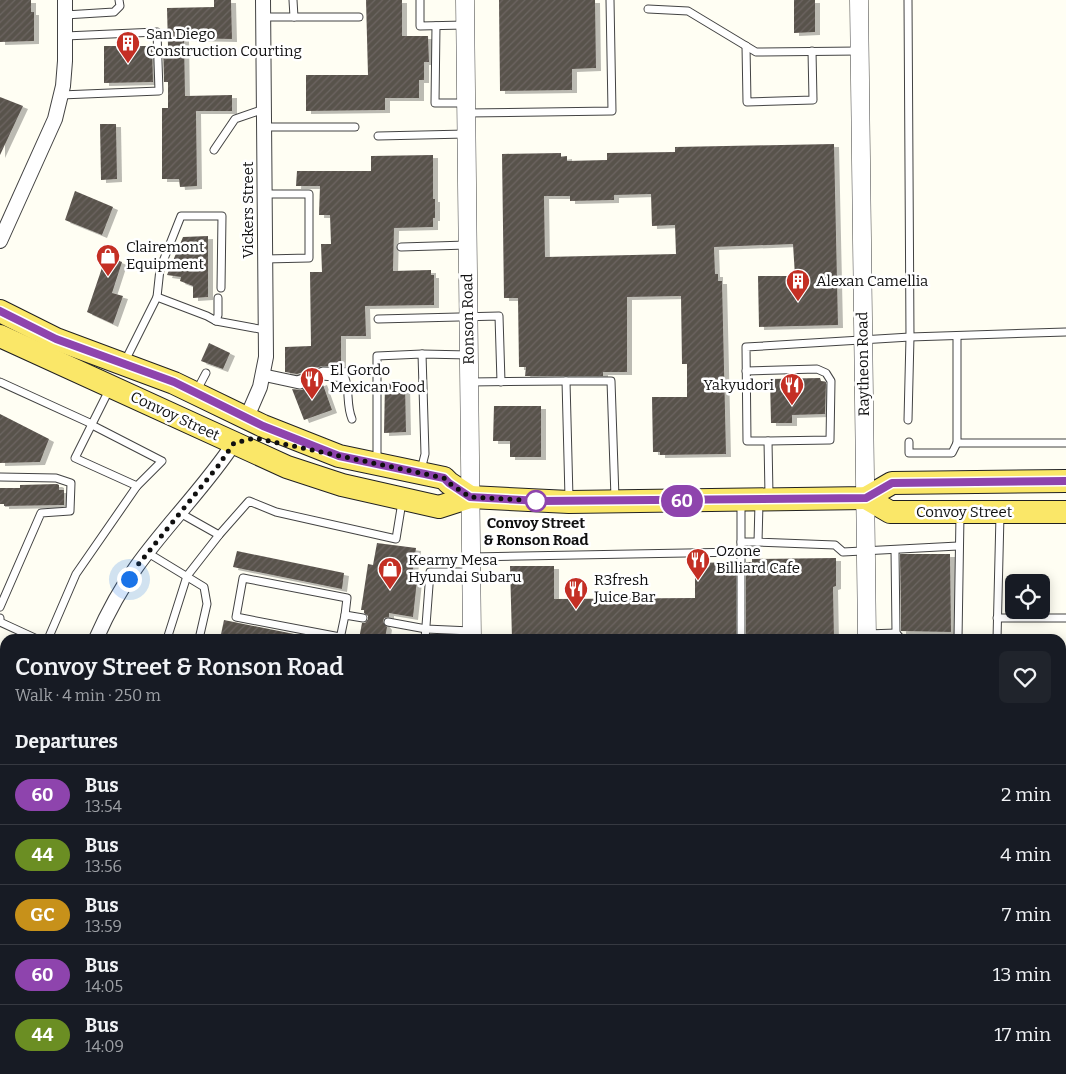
<!DOCTYPE html>
<meta charset="utf-8">
<style>
body{margin:0;font-family:Bitter,serif;background:#20242c;color:#f1f3f6;height:100vh;display:flex;flex-direction:column;font-size:19px;white-space:nowrap}
*{box-sizing:border-box;margin:0}
p{font-size:16px;color:#9ea1a6}
.icon{flex:none;width:28px;height:28px;fill:none;stroke:currentColor;stroke-width:2;stroke-linecap:round;stroke-linejoin:round}
.map{position:relative;flex:1;overflow:hidden}
.drawer{position:absolute;left:0px;top:634px;width:1066px;height:441px;display:flex;flex-direction:column;background:#171b24;border-radius:15px 15px 0 0;box-shadow:0 2px 12px #0003}
.drawer>*{flex:none}
.badge{padding:0 10px;border-radius:16px;font-size:18px;line-height:32px}
.controls{position:absolute;left:1005px;top:574px;display:grid;gap:10px}
.controls a{display:grid;place-items:center;width:45px;height:45px;border-radius:8px;background:#171b24;box-shadow:0 2px 12px #0003;font-size:25px}
.you{position:absolute;width:25px;height:25px;margin:-12px;border:4px solid #fff;border-radius:50%;background:#1a73e8;box-shadow:0 0 0 8px #1a73e833}
.map>.badge{position:absolute;translate:-50% -50%;box-shadow:0 0 0 2px #fff}
h2{padding:0 15px;font-size:19px;line-height:45px}
.round{display:grid;place-items:center;flex:none;width:52px;height:52px;border-radius:8px;background:#20242c}
.head{display:flex;align-items:center;justify-content:space-between;height:85px;padding:0 15px}
h1{font-size:24px;font-weight:600;line-height:38px}
ul{padding:0;list-style:none}
li{display:flex;align-items:center;gap:15px;height:60px;padding:0 15px;border-top:1px solid #363941}
li div{flex:1}
li b{display:block;font-size:19px}
li em{font-style:normal}
li .badge{min-width:55px;font-weight:700;text-align:center}
.map>svg:first-child{display:block}
.building{fill:url(#building-hatch);fill-rule:evenodd;filter:url(#shadow)}
.lines{fill:none;stroke-linecap:round;stroke-linejoin:round}
.service-casing{stroke:#434343;stroke-width:9}
.minor-casing{stroke:#434343;stroke-width:16}
.tertiary-casing{stroke:#434343;stroke-width:19}
.primary-casing{stroke:#212121;stroke-width:24}
.service{stroke:#fff;stroke-width:7}
.minor{stroke:#fff;stroke-width:14}
.tertiary{stroke:#fff;stroke-width:18}
.primary{stroke:#fae768;stroke-width:22}
.line-casing{stroke:#fff;stroke-width:11}
.line{stroke:#8e44ad;stroke-width:8}
.walk{stroke:#101010;stroke-width:5;stroke-dasharray:0 9}
.stop-dot{fill:#fff;stroke:#8e44ad;stroke-width:2.5}
.labels{text-anchor:middle;dominant-baseline:central;stroke-width:5;stroke-linejoin:round;paint-order:stroke}
.poi-label{font-size:15px;fill:#101010;stroke:#fff;text-anchor:start}
.street-label{font-size:15px;fill:#101010;stroke:#fff}
.stop-label{font-size:15px;font-weight:bold;fill:#101010;stroke:#fff}
</style>
<div class="map">
<svg width="1066" height="1074" viewBox="0 0 1066 1074">
<defs>
<pattern id="building-hatch" width="6" height="6" patternUnits="userSpaceOnUse" patternTransform="scale(1.25)"><rect width="6" height="6" fill="#59524c"/><path d="M-1 1l2-2M0 6l6-6M5 7l2-2" fill="none" stroke="#6c6661"/></pattern>
<filter id="shadow"><feDropShadow dx="5" dy="3" stdDeviation="0" flood-color="#0004"/></filter>
</defs>
<rect width="100%" height="100%" fill="#fffef3"/>
<g class="building">
<path d="M0,0H31V12H34V41L0,42Z"/>
<path d="M214,0H231L232,39L184,38L185,96L232,95V111H196L197,186L180,187L179,179H162V108H168V82H164L163,46H168L167,8L214,7Z"/>
<path d="M366,0H402V36H428L429,62H424V80H419V98H385V110L306,111V75H368Z"/>
<path d="M499,0H595L596,68L572,69V90L500,91Z"/>
<path d="M794,0H815V32L794,33Z"/>
<path d="M104,46H152L153,82L104,83Z"/>
<path d="M0,97L23,106L0,155Z"/>
<path d="M100,124H116L117,179L101,180Z"/>
<path d="M834,144L838,325L759,327L758,276H795L793,244L714,247L715,274H718V281H722L726,454L660,455V452H653L652,397H687V364H682L681,296L627,297V372H603V376H525L526,367H519L518,298H504L502,154L561,153V157L567,156V161L607,160V153L675,152V147ZM651,194L652,226L675,225L676,254L545,257L544,196H570V201L614,200V195Z"/>
<path d="M433,155V199H435V218H433V227L394,228L393,271L431,270V275H434V305L365,306L366,336H341V366H322L297,374L285,372V347L311,346L310,272H322L321,244H331L330,215H319L320,186H296L297,171H371V156Z"/>
<path d="M75,191L113,207L102,235L65,220Z"/>
<path d="M208,236V297L193,298V286L180,281L181,277L167,275L183,237Z"/>
<path d="M106,256L122,262L112,293L123,296L113,324L87,312Z"/>
<path d="M209,343L230,353L223,369L201,361Z"/>
<path d="M820,378L821,381L826,382L825,414L792,415V423H771L770,379Z"/>
<path d="M322,382L332,410L304,420L292,389L301,390Z"/>
<path d="M405,383L406,432L384,433L385,384Z"/>
<path d="M494,406H541V457H510V441H493Z"/>
<path d="M0,414L49,439L40,462L0,463Z"/>
<path d="M57,484L59,485V490H64V505L4,506V504H0V488H20V485Z"/>
<path d="M377,543L416,548L413,570L418,571L413,617L389,613V617L384,618L383,622L387,627L385,639H359L362,623H365L368,619V616L364,613V610H361L368,564L373,565Z"/>
<path d="M237,551L344,573L342,589L233,567Z"/>
<path d="M900,554H950L951,632L901,631Z"/>
<path d="M836,558V586L833,587L834,639L746,638V562H752V559Z"/>
<path d="M736,562V638L512,639L510,566H554V599L695,598V563Z"/>
<path d="M224,620L294,634L293,639H220Z"/>
</g>
<g class="lines">
<g class="service-casing">
<g id="service">
<path d="M293,0L294,17"/>
<path d="M420,0V26L465,25"/>
<path d="M908,0L910,337L908,420"/>
<path d="M648,9L688,11L756,52L859,51"/>
<path d="M65,15L114,12L120,6L119,0"/>
<path d="M263,17H359"/>
<path d="M436,26L435,103H465"/>
<path d="M746,46L747,102L813,100L812,51"/>
<path d="M61,95L159,91L157,32L65,36"/>
<path d="M467,113L612,111L610,0"/>
<path d="M264,127H355"/>
<path d="M378,136L466,134"/>
<path d="M214,150L235,119L264,109"/>
<path d="M264,194H309V258L265,259"/>
<path d="M401,247L467,245"/>
<path d="M157,297L160,269L181,216H222L221,288"/>
<path d="M378,319L499,316L501,382"/>
<path d="M216,321L218,315V298"/>
<path d="M957,336V443H1066"/>
<path d="M125,361L157,297L207,316L216,321L265,330"/>
<path d="M746,371L817,369L826,373L831,381L830,440L768,441"/>
<path d="M264,373L297,380L323,371L351,372"/>
<path d="M263,377L300,385L322,376L345,378C350,391 346,405 352,419"/>
<path d="M0,382L92,424L109,390"/>
<path d="M469,382L566,381"/>
<path d="M197,390L206,373"/>
<path d="M92,424L75,458L137,486"/>
<path d="M909,442V453H952L957,443"/>
<path d="M377,461V356L422,354L469,355"/>
<path d="M421,470L425,454L422,354"/>
<path d="M0,477L56,478L71,483L70,511L41,513L0,607"/>
<path d="M769,495L768,441H747L746,347L910,337L1066,332"/>
<path d="M569,498L566,381H611L615,498"/>
<path d="M741,503V639"/>
<path d="M759,503L758,542L835,545L843,552L958,546"/>
<path d="M180,513L219,535"/>
<path d="M741,542H758"/>
<path d="M895,550L896,633L901,639"/>
<path d="M148,553L204,587L207,604L199,639"/>
<path d="M472,557L741,552"/>
<path d="M0,618V622L37,639"/>
<path d="M997,618H1066"/>
<path d="M388,622L426,629L471,631"/>
<path d="M867,634L896,633"/>
<path d="M340,637L236,617L243,578L347,598L345,615"/>
<path d="M48,639L76,574L137,486L162,461L92,425"/>
<path d="M167,639L187,576L219,535L249,501L276,512L396,539L402,502"/>
<path d="M340,639L345,615L363,618"/>
<path d="M425,639L430,572H470"/>
<path d="M958,639L960,515"/>
<path d="M997,639L1000,515"/>
<path d="M0,681L5,683"/>
<path d="M0,696L5,689"/>
<path d="M0,802H5"/>
<path d="M1061,838H1066"/>
<path d="M0,892H5"/>
<path d="M1061,902H1066"/>
<path d="M1061,937H1066"/>
<path d="M0,967H5"/>
<path d="M0,1042H5"/>
<path d="M181,1070V1074"/>
<path d="M417,1070V1074"/>
<path d="M825,1070V1074"/>
</g>
</g>
<g class="minor-casing">
<g id="minor">
<path d="M0,241L55,119L63,86L65,61V0"/>
<path d="M247,417L260,387L266,357L263,0"/>
<path d="M96,639C107,614 121,588 137,566C167,524 205,487 234,443"/>
<path d="M76,1070V1074"/>
</g>
</g>
<g class="tertiary-casing">
<g id="tertiary">
<path d="M465,0L472,639"/>
<path d="M859,0L867,639"/>
<path d="M476,1070V1074"/>
<path d="M872,1070V1074"/>
</g>
</g>
<g class="primary-casing">
<g id="primary">
<path d="M0,311L56,339L174,383L263,426L339,456L444,478L449,483L470,497"/>
<path d="M0,336L287,467L342,485L439,507L470,497L569,502L866,498L892,483L1066,481"/>
<path d="M866,498L890,512H1066"/>
</g>
</g>
<use href="#service" class="service"/>
<use href="#minor" class="minor"/>
<use href="#tertiary" class="tertiary"/>
<use href="#primary" class="primary"/>
</g>
<g class="lines">
<g class="line-casing">
<path id="line" d="M0,311L56,339L174,382L263,426L339,456L444,478L449,483L470,497L541,501L866,498L892,483L1066,481"/>
</g>
<use href="#line" class="line"/>
<path class="walk" d="M129,579L137,566L218,466L234,443L255,438L444,478L449,483L470,497L541,501H536"/>
</g>
<defs>
<g id="building-pin" transform="scale(1.25)"><path d="M0 17L-7.5 6A9.5 9.5 0 1 1 7.5 6Z" fill="#c42f24" stroke="#fff"/><path d="M-4-6H4V6H1V3H-1V6H-4ZM-2.5-4.3h1.7v1.8h-1.7ZM.8-4.3h1.7v1.8H.8ZM-2.5-1h1.7V.8h-1.7ZM.8-1h1.7V.8H.8Z" fill="#fff"/></g>
<g id="shop-pin" transform="scale(1.25)"><path d="M0 17L-7.5 6A9.5 9.5 0 1 1 7.5 6Z" fill="#c42f24" stroke="#fff"/><path d="M-5-2.5h2.3a2.7 3.5 0 0 1 5.4 0H5L5.5 6h-11ZM-1.5-2.5h3a1.5 2.3 0 0 0-3 0Z" fill="#fff"/></g>
<g id="restaurant-pin" transform="scale(1.25)"><path d="M0 17L-7.5 6A9.5 9.5 0 1 1 7.5 6Z" fill="#c42f24" stroke="#fff"/><path d="M-5-6h1v4h1v-4h1v4h1v-4h1v5L-1.5 .5V6h-2V.5L-5-1ZM5-6V6H3V1.5H1.5Q1.5-4 5-6Z" fill="#fff"/></g>
</defs>
<g fill-rule="evenodd">
<use href="#building-pin" x="128" y="43"/>
<use href="#shop-pin" x="108" y="256"/>
<use href="#building-pin" x="798" y="281"/>
<use href="#restaurant-pin" x="312" y="379"/>
<use href="#restaurant-pin" x="792" y="385"/>
<use href="#restaurant-pin" x="698" y="560"/>
<use href="#shop-pin" x="390" y="569"/>
<use href="#restaurant-pin" x="576" y="589"/>
</g>
<circle class="stop-dot" cx="536" cy="501" r="10"/>
<g class="labels">
<g class="poi-label">
<text x="146" y="34">San Diego<tspan x="146" dy="17">Construction Courting</tspan></text>
<text x="126" y="247">Clairemont<tspan x="126" dy="17">Equipment</tspan></text>
<text x="816" y="281">Alexan Camellia</text>
<text x="330" y="370">El Gordo<tspan x="330" dy="17">Mexican Food</tspan></text>
<text x="774" y="385" text-anchor="end">Yakyudori</text>
<text x="716" y="551">Ozone<tspan x="716" dy="17">Billiard Cafe</tspan></text>
<text x="408" y="560">Kearny Mesa<tspan x="408" dy="17">Hyundai Subaru</tspan></text>
<text x="594" y="580">R3fresh<tspan x="594" dy="17">Juice Bar</tspan></text>
</g>
<g class="street-label">
<text transform="translate(248 210) rotate(-90)">Vickers Street</text>
<text transform="translate(468 319) rotate(-91)">Ronson Road</text>
<text transform="translate(863 364) rotate(-91)">Raytheon Road</text>
<text transform="translate(175 416) rotate(25)">Convoy Street</text>
<text x="964" y="512">Convoy Street</text>
</g>
<g class="stop-label">
<text x="536" y="523">Convoy Street<tspan x="536" dy="17">&amp; Ronson Road</tspan></text>
</g>
</g>
</svg>
<div class="controls">
<a><svg class="icon" aria-label="locate" viewBox="0 0 24 24"><circle cx="12" cy="12" r="6"/><path d="M12 2v4M12 18v4M2 12h4M18 12h4"/></svg></a>
</div>
<div class="you" style="left:129px;top:579px"></div>
<b class="badge" style="left:682px;top:501px;background:#8e44ad;color:#fff">60</b>
<section class="drawer">
<div class="head"><div><h1>Convoy Street &amp; Ronson Road</h1><p>Walk · 4 min · 250 m</p></div><a class="round"><svg class="icon" aria-label="heart" viewBox="0 0 24 24"><path d="M12 20l-8-8c-3-5 5-10 8-4 3-6 11-1 8 4z"/></svg></a></div>
<h2>Departures</h2>
<ul>
<li><span class="badge" style="background:#8e44ad;color:#fff">60</span><div><b>Bus</b><p>13:54</p></div><em>2 min</em></li>
<li><span class="badge" style="background:#6b8e23;color:#fff">44</span><div><b>Bus</b><p>13:56</p></div><em>4 min</em></li>
<li><span class="badge" style="background:#c7911a;color:#fff">GC</span><div><b>Bus</b><p>13:59</p></div><em>7 min</em></li>
<li><span class="badge" style="background:#8e44ad;color:#fff">60</span><div><b>Bus</b><p>14:05</p></div><em>13 min</em></li>
<li><span class="badge" style="background:#6b8e23;color:#fff">44</span><div><b>Bus</b><p>14:09</p></div><em>17 min</em></li>
</ul>
</section>
</div>
